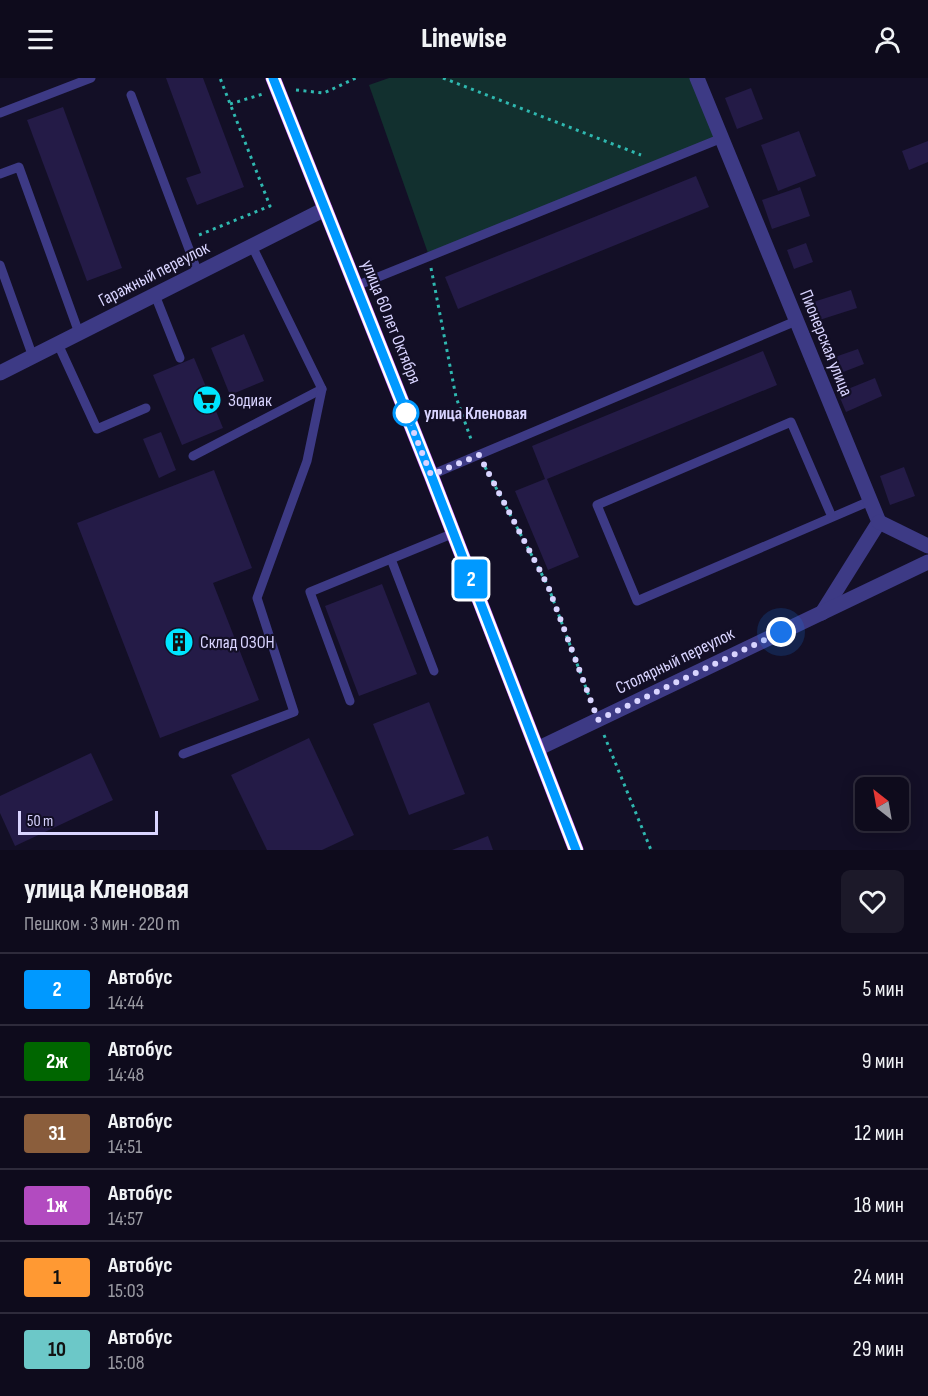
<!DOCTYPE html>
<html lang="ru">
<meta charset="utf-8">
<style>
body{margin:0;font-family:"Sofia Sans Condensed",sans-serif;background:#1c1929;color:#f1f3f6;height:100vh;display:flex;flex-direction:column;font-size:22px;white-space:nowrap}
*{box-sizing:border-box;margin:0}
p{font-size:20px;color:#9b9ba3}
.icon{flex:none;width:33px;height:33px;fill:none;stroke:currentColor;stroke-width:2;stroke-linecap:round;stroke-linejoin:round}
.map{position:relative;height:772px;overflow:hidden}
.details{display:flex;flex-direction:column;background:#0e0b1c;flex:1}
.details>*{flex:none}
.badge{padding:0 12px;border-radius:4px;font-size:21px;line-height:39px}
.needle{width:39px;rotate:329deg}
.tools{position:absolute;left:855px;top:699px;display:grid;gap:12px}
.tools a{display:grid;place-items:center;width:54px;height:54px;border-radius:9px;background:#0e0b1c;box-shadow:0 3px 15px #0003,0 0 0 2px #2e2b3b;font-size:30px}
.scale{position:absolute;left:18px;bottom:15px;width:140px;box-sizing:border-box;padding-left:6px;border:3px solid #d9d4ff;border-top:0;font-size:16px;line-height:21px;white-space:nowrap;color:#d9d4ff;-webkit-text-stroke:4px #130f26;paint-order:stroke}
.you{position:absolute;width:30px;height:30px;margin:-15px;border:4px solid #fff;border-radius:50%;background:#1a73e8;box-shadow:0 0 0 9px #1a73e833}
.map>.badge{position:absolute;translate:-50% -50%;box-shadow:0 0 0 3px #fff}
.round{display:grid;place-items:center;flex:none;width:63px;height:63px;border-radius:9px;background:#1c1929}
.overview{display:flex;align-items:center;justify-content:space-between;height:102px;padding:0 24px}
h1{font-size:28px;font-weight:800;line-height:45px}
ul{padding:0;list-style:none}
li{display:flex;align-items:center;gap:18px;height:72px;padding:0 24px;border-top:2px solid #2e2b3b}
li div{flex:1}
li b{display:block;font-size:22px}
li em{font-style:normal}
li .badge{min-width:66px;font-weight:700;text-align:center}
header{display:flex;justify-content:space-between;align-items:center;height:78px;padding:0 24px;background:#0e0b1c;font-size:27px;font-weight:800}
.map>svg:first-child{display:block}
.green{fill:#12302f}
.building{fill:#241b47}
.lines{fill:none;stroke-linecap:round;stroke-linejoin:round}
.path{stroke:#2fb8b0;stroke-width:3;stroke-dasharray:3 4.5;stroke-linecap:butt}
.lane{stroke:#3d3a85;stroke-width:9}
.street{stroke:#3d3a85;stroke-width:15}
.primary{stroke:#c25bff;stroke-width:15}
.line-casing{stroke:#fff;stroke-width:14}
.line{stroke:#09f;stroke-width:9}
.walk{stroke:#d9d4ff;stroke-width:6;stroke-dasharray:0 10.8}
.stop-dot{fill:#fff;stroke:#09f;stroke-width:3}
.labels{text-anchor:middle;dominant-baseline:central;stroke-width:4.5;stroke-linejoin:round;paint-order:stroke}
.street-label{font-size:18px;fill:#d9d4ff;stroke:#130f26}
.poi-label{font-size:18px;fill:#d9d4ff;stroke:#130f26;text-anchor:start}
.stop-label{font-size:18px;font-weight:bold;fill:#d9d4ff;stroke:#130f26;text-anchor:start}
</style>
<header><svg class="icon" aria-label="menu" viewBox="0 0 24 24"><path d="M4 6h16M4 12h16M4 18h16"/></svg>Linewise<svg class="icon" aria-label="person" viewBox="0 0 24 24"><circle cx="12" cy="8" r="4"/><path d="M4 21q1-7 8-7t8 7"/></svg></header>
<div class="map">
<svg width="928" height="772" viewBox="0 0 928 772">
<rect width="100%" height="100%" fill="#130f26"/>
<path class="green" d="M389,0H694L722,60L429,178L369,7Z"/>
<g class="building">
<path d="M166,0H203L244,109L197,127L186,100L201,95Z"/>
<path d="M751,10L763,41L737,51L725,20Z"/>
<path d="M63,29L122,190L87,203L27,42Z"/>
<path d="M799,53L816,98L778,113L761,67Z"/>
<path d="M928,63V84L909,92L902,73Z"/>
<path d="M696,98L709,129L458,231L445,199Z"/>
<path d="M800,109L810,138L772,151L762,122Z"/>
<path d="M806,165L813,184L794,191L787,172Z"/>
<path d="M851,212L857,230L810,245L804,227Z"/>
<path d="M244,256L264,303L230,317L211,270Z"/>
<path d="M858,271L864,286L838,296L832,280Z"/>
<path d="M763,273L777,307L547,401L579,479L548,492L515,413L545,401L532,368Z"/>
<path d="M194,280L223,350L182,367L153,297Z"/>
<path d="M875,300L882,318L846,334L838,315Z"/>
<path d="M161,354L176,392L159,400L143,361Z"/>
<path d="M904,389L915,418L890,427L880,398Z"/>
<path d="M214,392L252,490L213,505L259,622L160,660L77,445Z"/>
<path d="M382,506L417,596L359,618L325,528Z"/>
<path d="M429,624L465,716L409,737L373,646Z"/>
<path d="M309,660L354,757L322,772H267L231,697Z"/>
<path d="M91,675L113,722L15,768L0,735V718Z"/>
<path d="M488,758L493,772H452Z"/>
</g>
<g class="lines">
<g class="path">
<path d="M443,0L641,77"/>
<path d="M296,12L324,15L356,0"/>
<path d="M230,26L263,16"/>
<path d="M199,157L270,128L220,0"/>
<path d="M431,190L456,319L472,364"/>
<path d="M485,389L548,508L592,626"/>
<path d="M604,657L651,772"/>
</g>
<g class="lane">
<path d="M131,17L198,195"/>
<path d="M0,35L91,0"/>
<path d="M0,96L19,89L79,255"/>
<path d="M0,187L33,279"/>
<path d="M356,208L722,60"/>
<path d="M155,217L180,280"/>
<path d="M58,266L97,351L146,330"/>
<path d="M193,378L322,311L252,168"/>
<path d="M431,397L796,243"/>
<path d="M832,439L791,344L597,427L637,523L870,423"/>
<path d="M391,481L434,593"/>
<path d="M350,623L310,514L454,455"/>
<path d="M183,676L294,634L257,520L307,383L322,311"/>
</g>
<g class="street">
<path d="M697,0L879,444L822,535"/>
<path d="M0,295L325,131"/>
<path d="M879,444L928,468"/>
<path d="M537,671L928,484"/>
</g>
<path class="primary" d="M273,0L431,397L576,772"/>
</g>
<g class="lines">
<g class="line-casing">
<path id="line" d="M273,0L431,397L576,772"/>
</g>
<use href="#line" class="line"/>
<path class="walk" d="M406,335L431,397L479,377L548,508L598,642L781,554"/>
</g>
<defs>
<g id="supermarket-disc" transform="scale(1.5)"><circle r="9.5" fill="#00e5ff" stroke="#130f26"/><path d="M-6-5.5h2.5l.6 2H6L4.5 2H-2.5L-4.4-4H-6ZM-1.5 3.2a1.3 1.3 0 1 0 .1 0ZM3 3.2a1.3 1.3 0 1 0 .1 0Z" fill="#111"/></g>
<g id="building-disc" transform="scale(1.5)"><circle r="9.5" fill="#00e5ff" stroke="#130f26"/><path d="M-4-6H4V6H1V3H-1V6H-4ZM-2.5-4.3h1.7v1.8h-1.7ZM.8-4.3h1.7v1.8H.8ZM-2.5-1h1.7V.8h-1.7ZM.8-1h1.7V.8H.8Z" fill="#111"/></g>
</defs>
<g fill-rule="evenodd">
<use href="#supermarket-disc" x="207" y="322"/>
<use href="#building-disc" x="179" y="564"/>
</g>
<circle class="stop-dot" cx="406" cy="335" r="12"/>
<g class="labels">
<g class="street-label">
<text transform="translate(154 196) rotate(-27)">Гаражный переулок</text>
<text transform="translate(391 244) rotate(68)">улица 60 лет Октября</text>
<text transform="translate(826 265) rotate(68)">Пионерская улица</text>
<text transform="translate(675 583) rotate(-26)">Столярный переулок</text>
</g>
<g class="poi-label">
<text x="228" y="322">Зодиак</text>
<text x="200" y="564">Склад ОЗОН</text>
</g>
<g class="stop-label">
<text x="424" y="335">улица Кленовая</text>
</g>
</g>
</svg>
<div class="tools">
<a><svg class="needle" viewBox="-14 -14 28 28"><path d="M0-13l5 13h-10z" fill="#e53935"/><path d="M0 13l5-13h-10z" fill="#9b9ba3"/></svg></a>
</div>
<div class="scale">50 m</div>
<div class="you" style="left:781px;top:554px"></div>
<b class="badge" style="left:471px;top:501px;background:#09f;color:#fff">2</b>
</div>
<section class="details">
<div class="overview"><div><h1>улица Кленовая</h1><p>Пешком · 3 мин · 220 m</p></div><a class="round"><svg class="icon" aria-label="heart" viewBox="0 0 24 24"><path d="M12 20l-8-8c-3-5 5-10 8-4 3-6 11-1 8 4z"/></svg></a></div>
<ul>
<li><span class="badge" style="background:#09f;color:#fff">2</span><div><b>Автобус</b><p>14:44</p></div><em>5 мин</em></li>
<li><span class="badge" style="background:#060;color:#fff">2ж</span><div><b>Автобус</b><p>14:48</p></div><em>9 мин</em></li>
<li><span class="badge" style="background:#8b5e3c;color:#fff">31</span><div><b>Автобус</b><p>14:51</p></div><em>12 мин</em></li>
<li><span class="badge" style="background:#b24bc0;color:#fff">1ж</span><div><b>Автобус</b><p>14:57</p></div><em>18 мин</em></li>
<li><span class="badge" style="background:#f93;color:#111">1</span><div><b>Автобус</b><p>15:03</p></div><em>24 мин</em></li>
<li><span class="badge" style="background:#6cc8c8;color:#111">10</span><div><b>Автобус</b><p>15:08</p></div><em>29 мин</em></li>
</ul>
</section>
